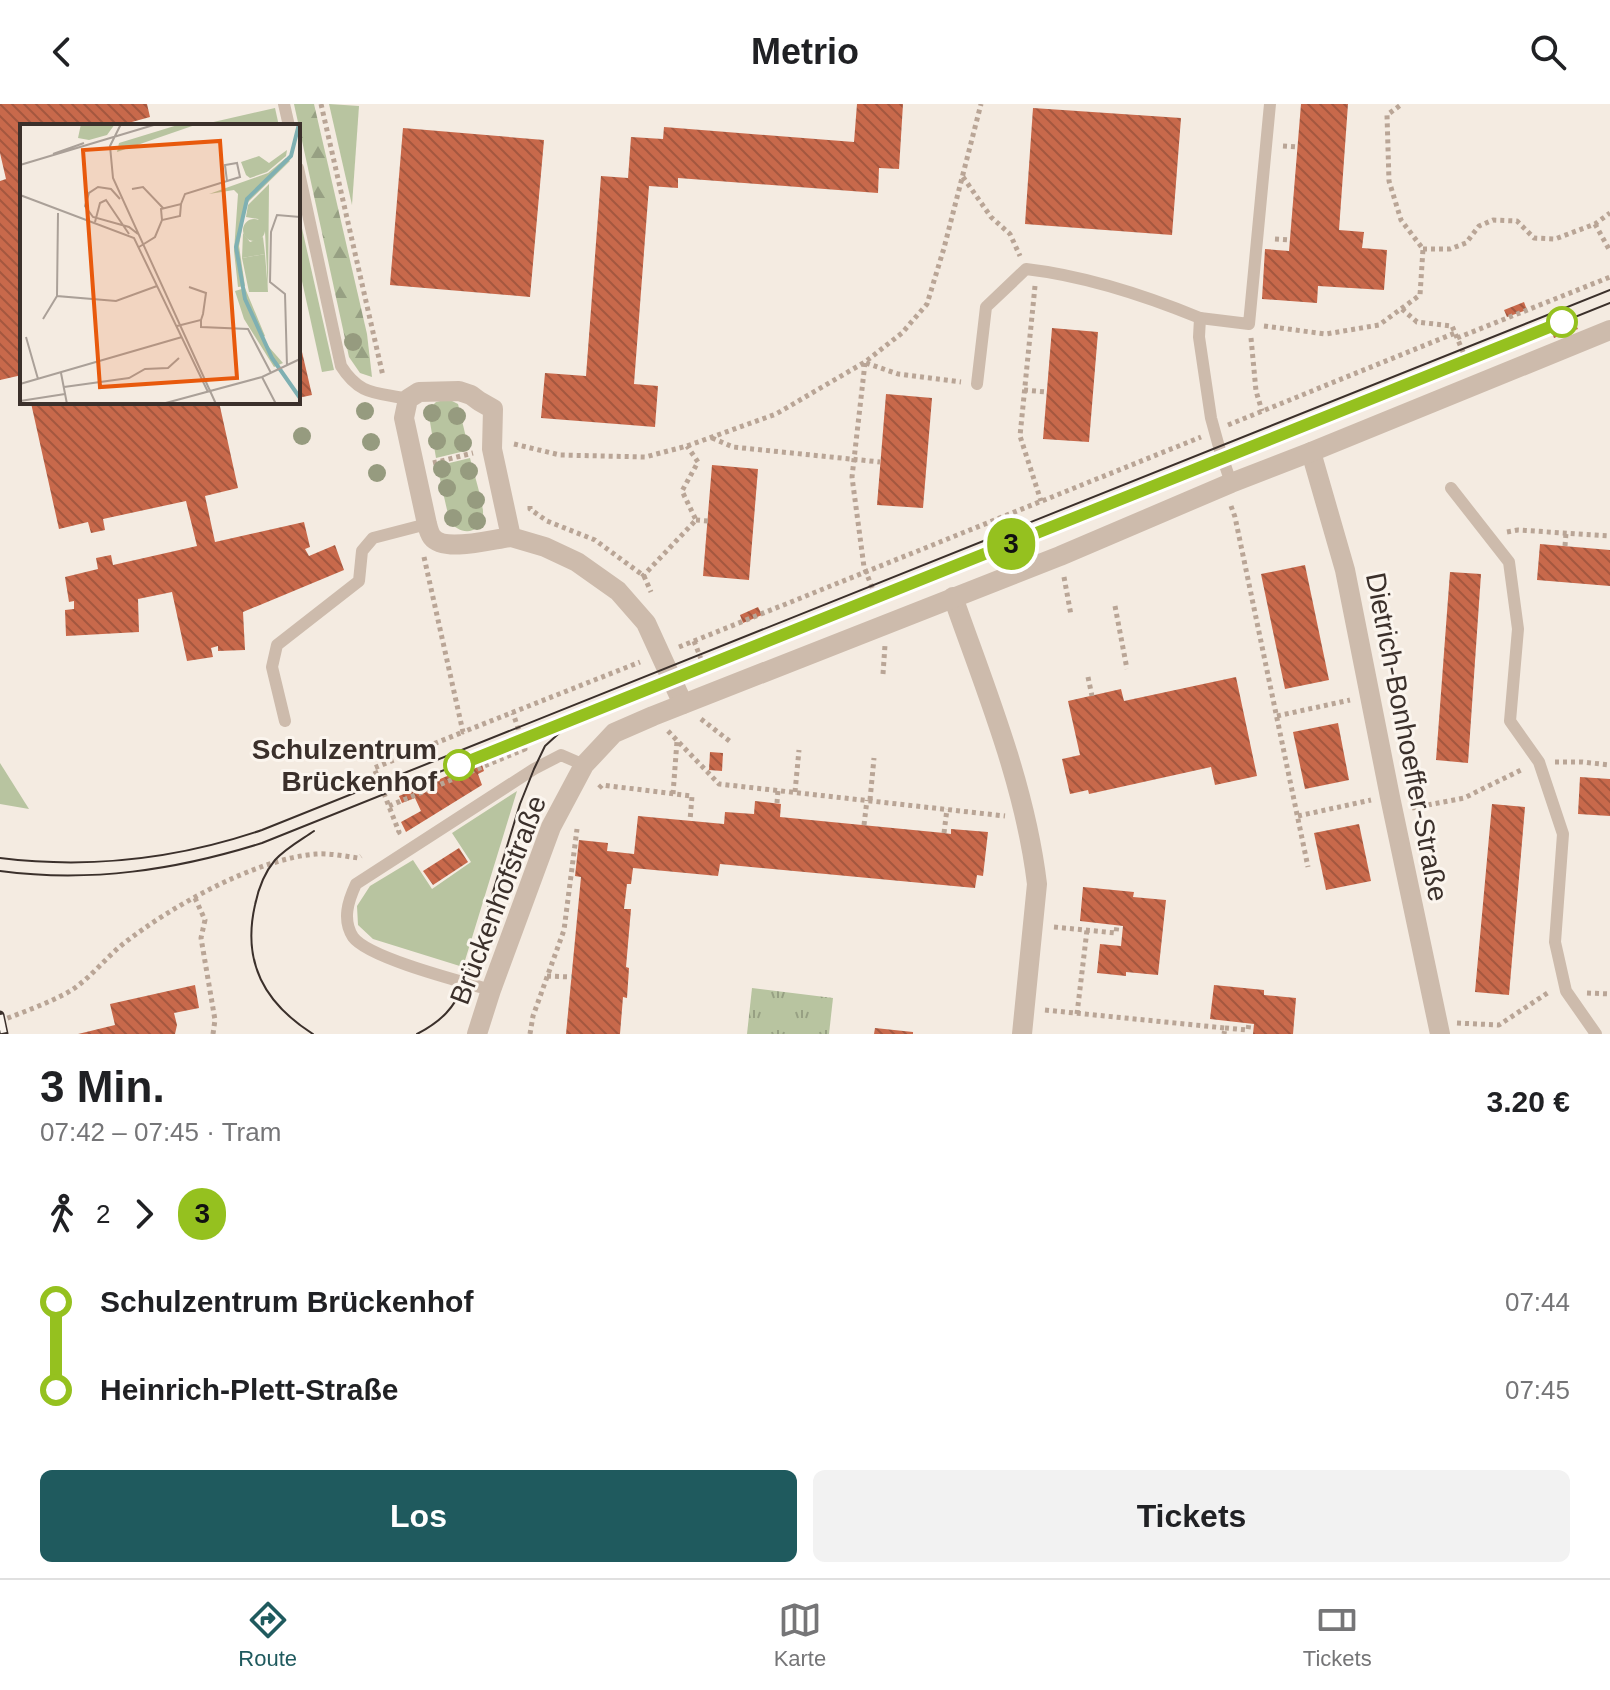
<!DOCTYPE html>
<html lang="de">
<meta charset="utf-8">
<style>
body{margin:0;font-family:Helvetica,sans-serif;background:#f2f2f2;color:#202124;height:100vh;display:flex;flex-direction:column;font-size:30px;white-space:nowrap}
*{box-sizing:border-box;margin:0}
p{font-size:26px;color:#757577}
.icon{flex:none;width:44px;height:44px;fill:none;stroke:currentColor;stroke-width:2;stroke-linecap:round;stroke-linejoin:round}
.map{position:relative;height:930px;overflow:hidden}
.details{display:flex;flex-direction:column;background:#fff;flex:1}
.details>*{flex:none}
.badge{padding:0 16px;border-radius:26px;font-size:28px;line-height:52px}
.map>.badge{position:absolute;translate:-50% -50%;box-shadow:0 0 0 4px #fff}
.legs{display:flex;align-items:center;gap:12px;height:88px;padding:0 40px;font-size:26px}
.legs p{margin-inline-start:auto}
.overview{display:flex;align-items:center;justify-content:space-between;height:136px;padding:0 40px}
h1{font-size:44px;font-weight:700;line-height:60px}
.primary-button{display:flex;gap:16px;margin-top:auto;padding:16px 40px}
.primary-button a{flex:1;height:92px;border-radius:12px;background:#1f5a5e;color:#fff;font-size:32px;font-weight:700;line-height:92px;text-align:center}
.primary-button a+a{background:#f2f2f2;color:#202124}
ul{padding:0 40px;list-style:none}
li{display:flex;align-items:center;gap:28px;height:88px;font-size:30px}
li i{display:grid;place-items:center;width:12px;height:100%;margin:0 10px;background:currentColor}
li i::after{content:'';width:20px;height:20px;margin:-10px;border:6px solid;border-radius:50%;background:#fff}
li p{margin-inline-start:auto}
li:first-child i{background:linear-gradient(#0000 50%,currentColor 0)}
li:last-child i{background:linear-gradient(currentColor 50%,#0000 0)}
header{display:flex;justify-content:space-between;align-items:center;height:104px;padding:0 40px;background:#fff;font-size:36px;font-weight:700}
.tabs{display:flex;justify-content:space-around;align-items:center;height:112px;border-top:2px solid #e0e0e0;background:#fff;font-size:22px;color:#757577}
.tabs a{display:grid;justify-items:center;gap:4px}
.tabs .active{color:#1f5a5e}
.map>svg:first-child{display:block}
.grass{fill:#b8c4a0}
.forest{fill:url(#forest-firs)}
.park{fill:url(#park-tufts)}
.building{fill:url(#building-back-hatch)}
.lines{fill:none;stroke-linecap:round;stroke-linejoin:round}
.path{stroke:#b9a596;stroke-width:5;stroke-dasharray:4 4;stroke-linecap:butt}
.service{stroke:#cdbbac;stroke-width:12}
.minor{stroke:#cdbbac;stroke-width:20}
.tram{stroke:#3b302b;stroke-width:2}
.rail-casing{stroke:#3b302b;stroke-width:9}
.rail{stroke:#fbf5ee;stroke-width:6;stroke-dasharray:18;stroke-linecap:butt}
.tree{fill:#969b7f}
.line-1-casing{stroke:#fff;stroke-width:18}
.line-1{stroke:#95c11f;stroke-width:12}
.stop-1-dot{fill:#fff;stroke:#95c11f;stroke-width:4}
.labels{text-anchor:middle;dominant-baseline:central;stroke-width:6;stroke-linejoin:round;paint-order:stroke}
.street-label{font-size:28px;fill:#3b302b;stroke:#fbf5ee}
.stop-label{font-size:28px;font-weight:bold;fill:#3b302b;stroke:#fbf5ee;text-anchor:end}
.inset-river{fill:none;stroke:#7fb0b2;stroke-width:4}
.inset-road{fill:none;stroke:#aaa098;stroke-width:2}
.view{fill:#e8590c;fill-opacity:0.15;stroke:#e8590c;stroke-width:4}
.inset-edge{fill:none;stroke:#3b302b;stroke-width:4}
</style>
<header><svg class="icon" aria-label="back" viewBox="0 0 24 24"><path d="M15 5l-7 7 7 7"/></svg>Metrio<svg class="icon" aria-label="search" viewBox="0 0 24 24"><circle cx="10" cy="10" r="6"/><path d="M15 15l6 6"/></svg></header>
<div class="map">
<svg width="1610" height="930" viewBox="0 0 1610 930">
<defs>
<pattern id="forest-firs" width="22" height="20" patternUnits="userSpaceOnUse" patternTransform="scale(2)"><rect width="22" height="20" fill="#b8c4a0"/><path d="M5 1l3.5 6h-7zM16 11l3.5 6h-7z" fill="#97a083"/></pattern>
<pattern id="park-tufts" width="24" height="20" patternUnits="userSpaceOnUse" patternTransform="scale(2)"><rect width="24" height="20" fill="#b8c4a0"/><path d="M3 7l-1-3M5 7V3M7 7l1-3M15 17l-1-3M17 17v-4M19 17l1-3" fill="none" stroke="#97a083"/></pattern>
<pattern id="building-back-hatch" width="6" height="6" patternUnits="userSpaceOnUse" patternTransform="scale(2)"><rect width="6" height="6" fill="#c8694b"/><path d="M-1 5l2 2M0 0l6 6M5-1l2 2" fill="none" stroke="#a4573f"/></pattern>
</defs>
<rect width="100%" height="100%" fill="#f4ebe1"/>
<g class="grass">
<path d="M329,0L359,2L352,101Z"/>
<path d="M275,4L279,22H196Z"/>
<path d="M301,120L334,266L322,268L298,159V121Z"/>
<path d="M448,295L458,300L469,346L436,354L428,306L436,298Z"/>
<path d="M470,354C473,366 484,401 483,410C482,416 478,424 473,426C464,430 456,424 450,419L437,362Z"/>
<path d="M0,659L29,705L0,700Z"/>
<path d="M517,687L463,863L373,835L358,821L357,802L370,782L413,756L432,785L471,758L452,729Z"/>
</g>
<path class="forest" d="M294,0H314L367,230L372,273L360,269L349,253Z"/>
<path class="park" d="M752,884L833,894L829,930H747Z"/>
<g class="building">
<path d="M0,0H147L150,13L121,21V22H22V42L19,43L22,56V271L0,276V77L6,75L0,49Z"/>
<path d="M857,0H903L899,65L879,64L878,89L678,74V84L649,82L634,280L658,282L655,323L541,314L545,269L586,272L601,72L628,74L631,33L663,35L664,23L854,38Z"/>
<path d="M1301,0H1348L1339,126L1364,128L1362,144L1387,146L1384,186L1318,182L1317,199L1262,195L1265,145L1289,147Z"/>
<path d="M1033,4L1181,14L1172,131L1025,120Z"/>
<path d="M403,24L544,36L530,193L390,181Z"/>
<path d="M1524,198L1527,206L1507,213L1504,206Z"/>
<path d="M1575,219L1578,225L1554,234L1552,228Z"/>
<path d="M1052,224L1098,228L1089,338L1043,335Z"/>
<path d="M299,235L312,291L298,294V236Z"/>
<path d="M886,290L932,294L923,404L877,401Z"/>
<path d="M36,298H219L238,384L205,392L215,438L304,418L310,443L305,445L309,452L335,441L344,466L243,508L245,546L218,547V542L211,544L213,553L187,557L172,488L138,495L139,528L66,532L65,506L74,505V497L69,498L65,473L98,465L96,454L111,451L113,461L197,442L186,397L103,415L105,426L91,429L88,418L59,425L31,299Z"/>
<path d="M712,361L758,365L749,476L703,472Z"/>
<path d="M1540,440L1610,446V482L1537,476Z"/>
<path d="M1305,461L1329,576L1285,585L1261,470Z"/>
<path d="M1450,468L1481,470L1468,659L1436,656Z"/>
<path d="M758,503L762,511L743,519L740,511Z"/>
<path d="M1236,573L1257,672L1215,681L1211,663L1089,690L1088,686L1070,690L1062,655L1080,651L1068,597L1121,585L1124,597Z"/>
<path d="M1338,619L1349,676L1305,685L1293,628Z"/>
<path d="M710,648L723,649L722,667L709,666Z"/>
<path d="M481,658L484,667L478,670L482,681L406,728L401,718L421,707L415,694L402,699L399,692Z"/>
<path d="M1580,673L1610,675V712L1578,710Z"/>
<path d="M755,697L781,700L780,713L944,729L951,730V725L988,728L983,772L977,771L975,784L720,760L718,772L633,764L631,780H627L624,805H631L626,863L629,864L627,894L623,893L620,930H566L581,773L575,772L579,736L608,739L607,747L634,750L638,712L724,720L725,708L754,710Z"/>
<path d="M1492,700L1525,703L1509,891L1475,888Z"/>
<path d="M1359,720L1371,777L1326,786L1314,729Z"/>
<path d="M459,744L468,758L433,781L423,767Z"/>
<path d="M1083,783L1134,788L1133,793L1166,796L1158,871L1126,868V872L1097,869L1100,840L1121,842L1123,822L1080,817Z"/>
<path d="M195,881L199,904L174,909L177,921L175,930H78L115,921L110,900Z"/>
<path d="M1214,881L1264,886V891L1296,894L1293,930H1253L1254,920L1210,915Z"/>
<path d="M875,924L913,928V930H874Z"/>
</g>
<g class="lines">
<g class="path">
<path d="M321,0L383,272"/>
<path d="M1283,42L1298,43"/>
<path d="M963,73L991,113L1010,130L1020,152"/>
<path d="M1595,120L1610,147"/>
<path d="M1275,135L1290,136"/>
<path d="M1423,145H1450L1466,139L1479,122L1493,116L1517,117L1534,134L1555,135L1595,120L1610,109"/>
<path d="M1035,182L1020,332L1041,397"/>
<path d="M1402,205L1417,218L1452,222L1469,262"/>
<path d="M1264,222L1326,230L1379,221L1420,191L1423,145L1401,116L1389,77L1387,11L1402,0"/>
<path d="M1251,234L1256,287L1262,307"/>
<path d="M1457,234L1610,173"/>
<path d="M865,259L852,373L864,463L879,501"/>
<path d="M866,259L898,270L961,278"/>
<path d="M1024,286L1047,288"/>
<path d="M1228,321L1455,229"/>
<path d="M712,334L733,343L880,358"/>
<path d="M514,340L560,351L645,353L687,342L776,310L865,258L902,229L927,200L944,144L981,0"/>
<path d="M433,359L473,349"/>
<path d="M530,402V405L547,417L595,436L644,472L651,488"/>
<path d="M1231,402L1235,413L1308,763"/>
<path d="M696,416L708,417"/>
<path d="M1507,428L1518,426L1610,432"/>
<path d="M1565,442L1566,429"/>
<path d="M424,453L463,628L640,558"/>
<path d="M642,473L696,416L682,387L698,358L687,342"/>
<path d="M1064,473L1071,511"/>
<path d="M1115,502L1127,565"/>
<path d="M694,537L706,568"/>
<path d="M679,543L1201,333"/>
<path d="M883,570L885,541"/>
<path d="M1088,573L1092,592"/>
<path d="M1277,612L1350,596"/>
<path d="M701,615L732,639"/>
<path d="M668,627L719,680L1005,712"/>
<path d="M1555,658H1582L1610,661"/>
<path d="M599,684L602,681L692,692L690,717"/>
<path d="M795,688L799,646"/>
<path d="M673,690L677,637"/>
<path d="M870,696L874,654"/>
<path d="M777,699L778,686"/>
<path d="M389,702L525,645L513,609"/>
<path d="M1412,704L1464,694L1523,665"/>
<path d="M1298,712L1371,696"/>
<path d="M864,721L867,696"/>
<path d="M397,729L399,728L374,664L463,628"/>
<path d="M944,729L947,705"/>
<path d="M195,794L205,816L201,834L215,916L213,930"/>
<path d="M1054,823L1116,829L1117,821"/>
<path d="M547,872L572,873"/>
<path d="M1587,889L1610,890"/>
<path d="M1045,906L1225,924L1224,930"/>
<path d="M1077,910L1087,826"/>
<path d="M0,917C21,909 43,901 63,891C87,879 102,857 123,840C170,803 255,755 316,750C329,749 344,752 358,754L361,752"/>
<path d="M1457,919L1499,921L1549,888"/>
<path d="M1225,924L1248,926L1249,919"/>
<path d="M530,930L533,912L564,826L577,725"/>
</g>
<g class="service">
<path d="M284,0L289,22"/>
<path d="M298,64L341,262C360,292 376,288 408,295"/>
<path d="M1200,214L1249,220L1270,0"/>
<path d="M977,280L986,203L1026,165C1086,172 1144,191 1200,214L1199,233L1211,314L1219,343L1231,379"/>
<path d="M1451,384L1509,458L1518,525L1510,617L1539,658L1563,730L1555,838L1566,887L1596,930"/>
<path d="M285,617L272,563L277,541L359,477L362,447L373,434L427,420"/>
<path d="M491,886C463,878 368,854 353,833C342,816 348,797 356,780L534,665L561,651L584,661"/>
</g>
<g class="minor">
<path d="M1311,348L1345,466L1390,693L1440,930"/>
<path d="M511,433C493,435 444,449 432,433C429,429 428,424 427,420L404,314L408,295L419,288L459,287L471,291L479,297L493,305L492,345L511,433L545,443L577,458L618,487L646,519L683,600"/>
<path d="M953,493C986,587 1025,680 1037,780L1022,930"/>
<path d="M477,930L491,886L551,723L584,661L614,629L653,612L1060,452L1231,379L1311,348L1610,226"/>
</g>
<g class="tram">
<path d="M0,754C89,765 177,755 262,726L1610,186"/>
<path d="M0,767C90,779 176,766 262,739L1610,199"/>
<path d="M313,930C264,899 242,858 255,801C258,786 265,768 275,756C286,744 301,736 314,727"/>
<path d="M417,930C442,917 454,904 465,879L520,700L534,665L545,642L567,622"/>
</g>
<g class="rail-casing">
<path id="rail" d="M0,911L4,930"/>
</g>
<use href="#rail" class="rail"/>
</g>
<g class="tree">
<circle cx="353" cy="238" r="9"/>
<circle cx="365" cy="307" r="9"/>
<circle cx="432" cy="309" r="9"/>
<circle cx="457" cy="312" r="9"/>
<circle cx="302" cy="332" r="9"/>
<circle cx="437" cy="337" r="9"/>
<circle cx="371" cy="338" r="9"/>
<circle cx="463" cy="339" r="9"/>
<circle cx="442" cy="365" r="9"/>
<circle cx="469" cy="367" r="9"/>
<circle cx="377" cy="369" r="9"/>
<circle cx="447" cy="384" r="9"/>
<circle cx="476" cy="396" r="9"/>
<circle cx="453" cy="414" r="9"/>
<circle cx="477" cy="417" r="9"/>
</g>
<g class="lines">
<g class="line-1-casing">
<path id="line-1" d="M459,661L1562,218"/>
</g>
<use href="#line-1" class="line-1"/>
</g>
<g class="stop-1-dot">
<circle cx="1562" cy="218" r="14"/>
<circle cx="459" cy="661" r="14"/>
</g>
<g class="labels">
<g class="street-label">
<text transform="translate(1407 633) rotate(79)">Dietrich-Bonhoeffer-Straße</text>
<text transform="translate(498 796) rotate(-69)">Brückenhofstraße</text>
</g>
<g class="stop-label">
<text x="437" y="645">Schulzentrum<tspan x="437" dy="32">Brückenhof</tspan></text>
</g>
</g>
<g transform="translate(20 20)">
<rect width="280" height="280" fill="#f4ebe1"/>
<path d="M61,0H95L87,11L69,16L58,14ZM161,0H178L97,28L99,19ZM266,34L270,37L226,80L219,122L225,162L218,163L214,127L218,70L214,66L189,70L248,49ZM223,109L230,118L243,113L245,130L222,134ZM225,164L245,212L241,214L263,239L254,243L224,195L215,167Z" fill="#b8c4a0"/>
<path d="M267,26L266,32L247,48L230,54L226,51L221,38L239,32L249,39ZM249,60L248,168L245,108L238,95L226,93L228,81Z" fill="#b8c4a0"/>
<path d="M223 106a11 11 0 1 1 22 0a11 11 0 1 1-22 0ZM245,130L248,168H229L222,134Z" fill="#b8c4a0"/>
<path class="inset-river" d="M279,0L271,32L227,75L216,123L225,175L252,234L280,274"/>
<path class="inset-road" d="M101,0L90,22L93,54L196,280M33,30L64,19M0,41L137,0M112,65L123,63L143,84M0,71L114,114L188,268M100,75L91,65L78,63L69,69L65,82L73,93L109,103L118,110M161,80L165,70L207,57L205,41L217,39L220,53L207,57M38,89L37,172L96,177L137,162M75,98L80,79L86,76L109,110M119,123L135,113L142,96L160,92L161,80L141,85L142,96M23,195L37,172M181,196V203L228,205L251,249M157,202L181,196L183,190L186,169L169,163M6,213L18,255M267,242L265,170L250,158L251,108L257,91L280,93M41,249L47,280M242,253L256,280M0,260L162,213M44,263L109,254L125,245L148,244L159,234M0,277L45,270M142,280L242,253L280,235"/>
<path class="view" d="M200,17L217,254L80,263L63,26Z"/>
<rect width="280" height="280" class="inset-edge"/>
</g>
</svg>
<b class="badge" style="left:1011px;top:440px;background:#95c11f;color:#111">3</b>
</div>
<section class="details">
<div class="overview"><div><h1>3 Min.</h1><p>07:42 – 07:45 · Tram</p></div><b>3.20 €</b></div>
<div class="legs"><svg class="icon" aria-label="walk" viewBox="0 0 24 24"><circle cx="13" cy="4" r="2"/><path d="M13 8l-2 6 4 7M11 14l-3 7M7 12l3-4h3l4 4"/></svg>2<svg class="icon" aria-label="forward" viewBox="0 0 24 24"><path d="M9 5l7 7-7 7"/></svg><b class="badge" style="background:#95c11f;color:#111">3</b></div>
<ul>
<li><i style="color:#95c11f"></i><b>Schulzentrum Brückenhof</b><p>07:44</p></li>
<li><i style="color:#95c11f"></i><b>Heinrich-Plett-Straße</b><p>07:45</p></li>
</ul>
<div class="primary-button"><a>Los</a><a>Tickets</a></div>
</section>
<nav class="tabs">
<a class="active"><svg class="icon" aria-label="directions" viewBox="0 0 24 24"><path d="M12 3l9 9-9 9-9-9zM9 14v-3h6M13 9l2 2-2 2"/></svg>Route</a>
<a><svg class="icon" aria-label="map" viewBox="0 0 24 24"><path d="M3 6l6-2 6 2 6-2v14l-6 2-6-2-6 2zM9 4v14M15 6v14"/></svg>Karte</a>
<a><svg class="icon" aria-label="tickets" viewBox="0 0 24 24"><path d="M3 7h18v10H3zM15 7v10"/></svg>Tickets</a>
</nav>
